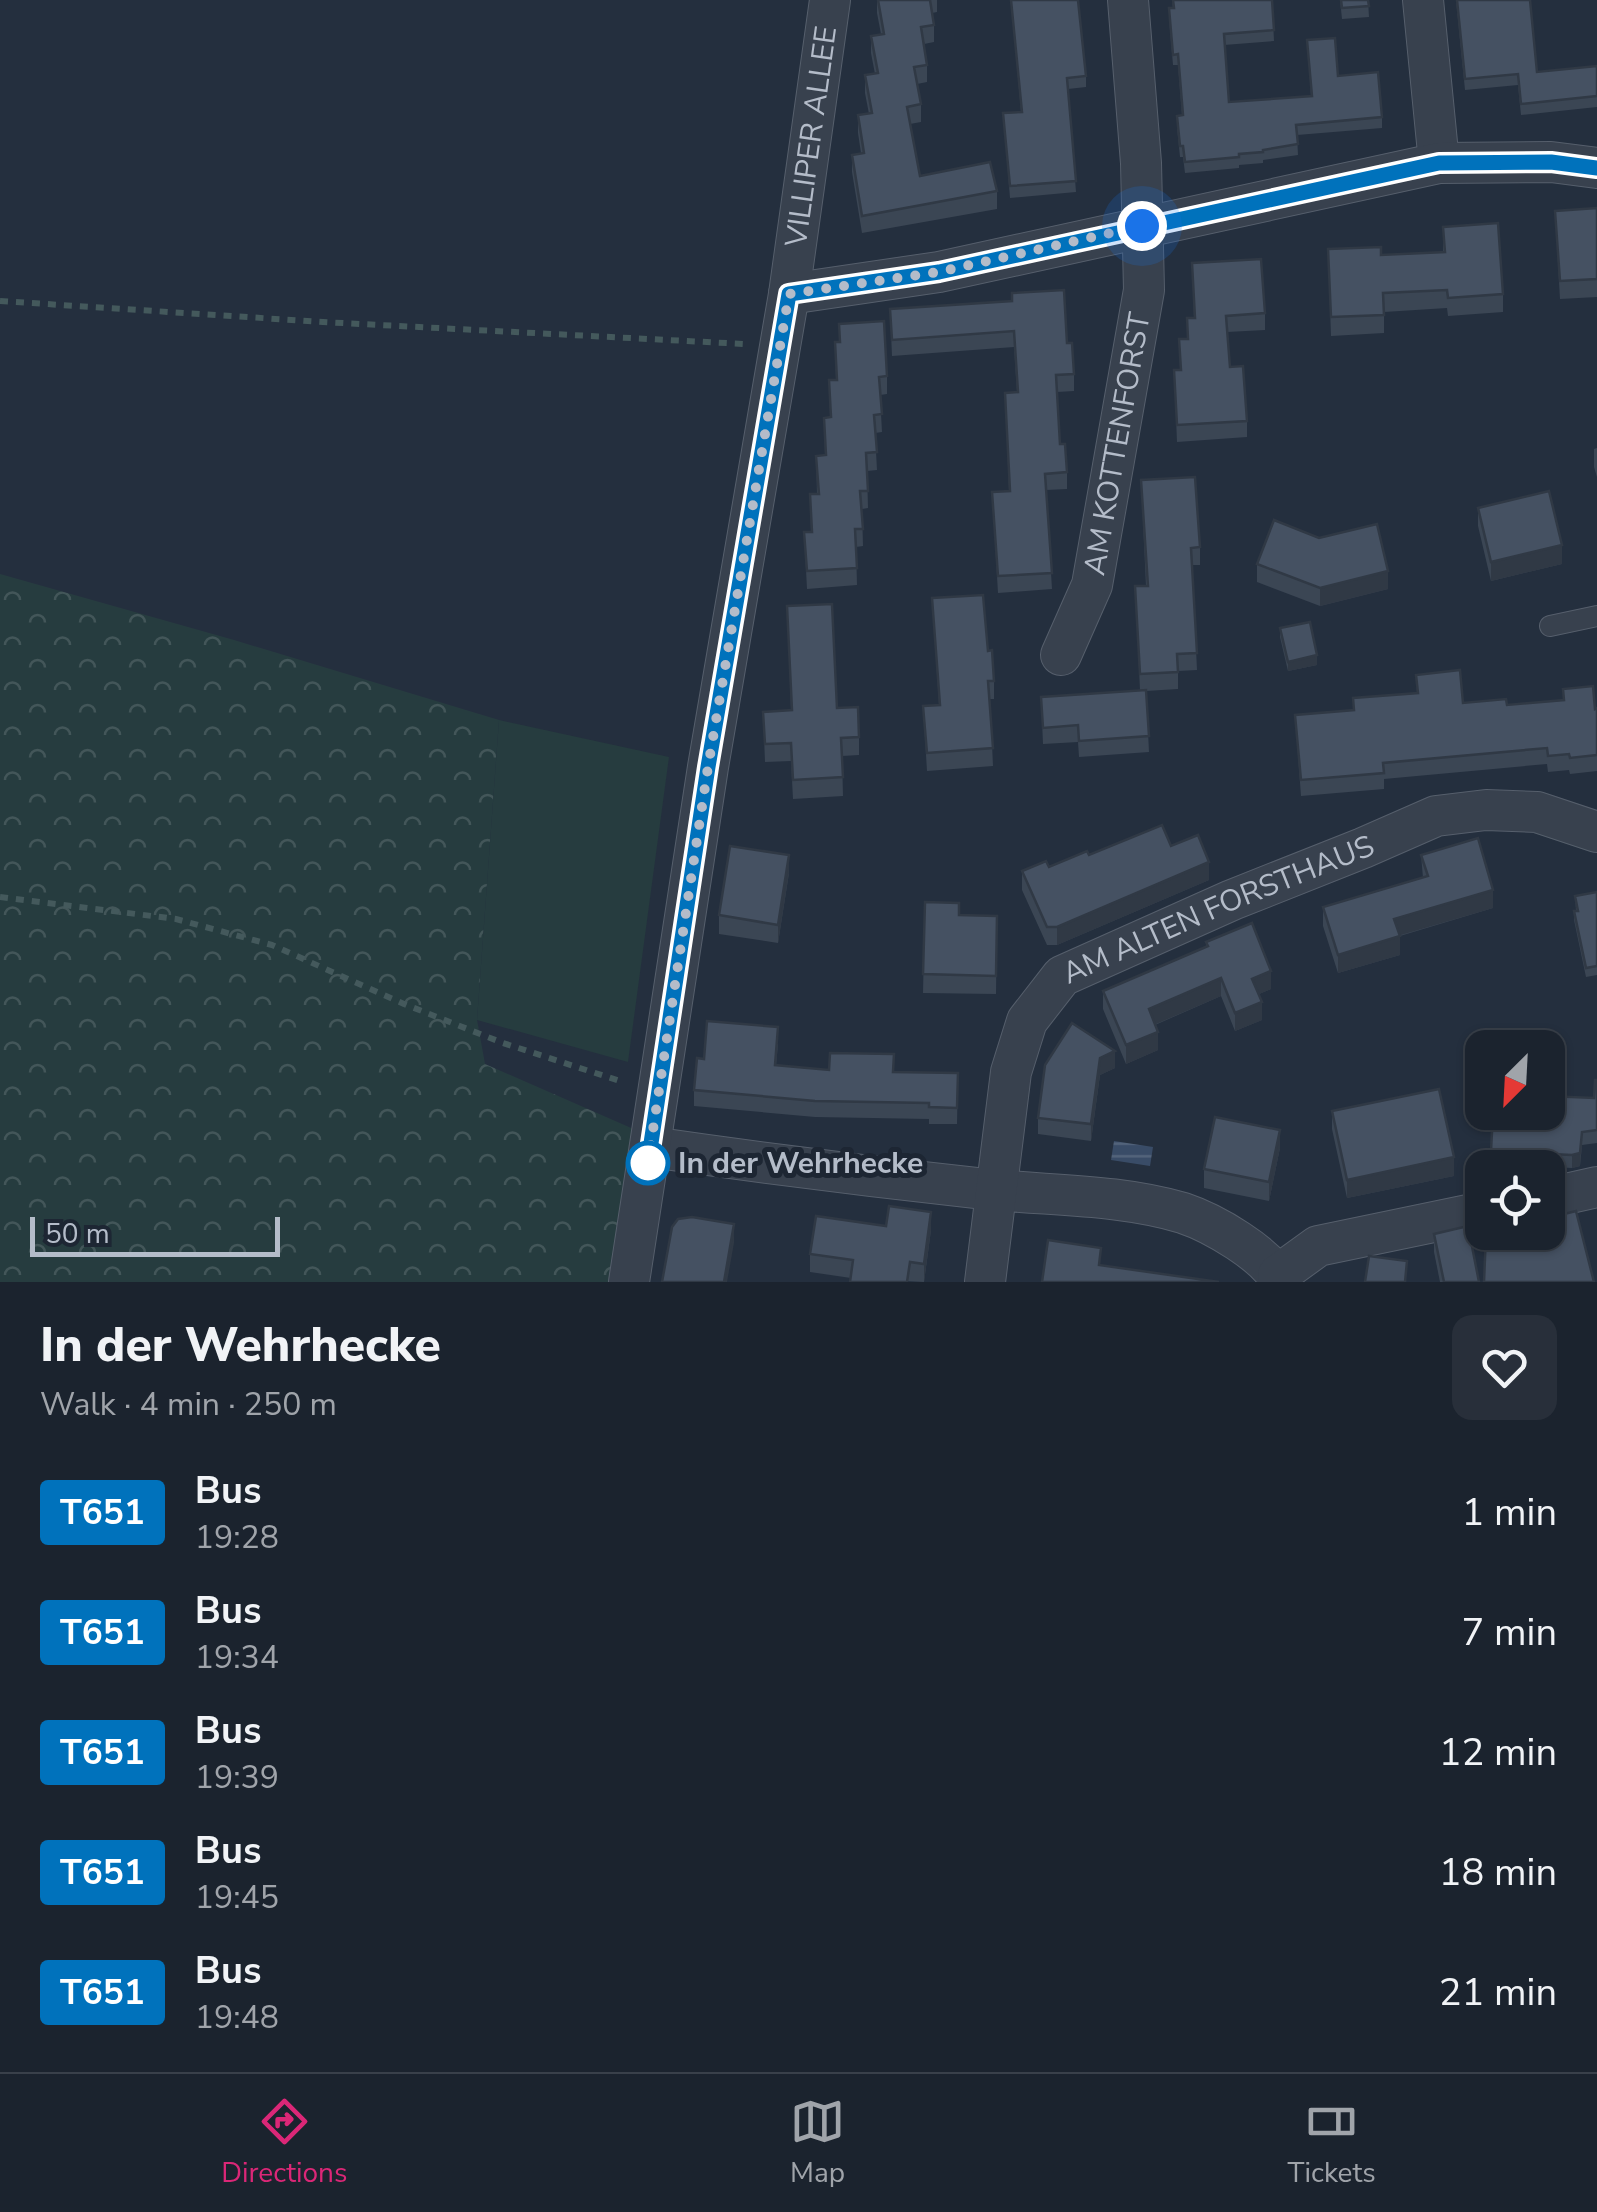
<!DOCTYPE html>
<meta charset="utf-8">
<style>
body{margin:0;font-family:"Nunito Sans",sans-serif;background:#282f3a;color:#f1f3f6;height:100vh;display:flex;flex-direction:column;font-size:38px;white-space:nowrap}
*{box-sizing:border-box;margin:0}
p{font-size:32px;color:#a0a4aa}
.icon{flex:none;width:55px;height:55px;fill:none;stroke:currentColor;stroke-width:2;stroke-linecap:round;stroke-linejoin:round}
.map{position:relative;height:1282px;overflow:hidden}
.side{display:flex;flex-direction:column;background:#1b232e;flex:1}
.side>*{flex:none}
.badge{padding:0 20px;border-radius:8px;font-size:35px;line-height:65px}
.needle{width:65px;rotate:204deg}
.fabs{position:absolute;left:1465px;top:1030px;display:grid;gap:20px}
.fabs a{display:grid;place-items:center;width:100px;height:100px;border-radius:20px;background:#1b232e;box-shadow:0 2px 8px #0004,0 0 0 2px #39404a;font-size:50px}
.scale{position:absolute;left:30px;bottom:25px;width:250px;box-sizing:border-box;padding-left:10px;border:5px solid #b4bcc9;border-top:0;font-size:28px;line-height:35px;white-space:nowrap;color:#b4bcc9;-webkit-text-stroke:8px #1d2633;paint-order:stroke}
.you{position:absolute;width:50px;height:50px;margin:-25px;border:8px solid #fff;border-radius:50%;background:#1a73e8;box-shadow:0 0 0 15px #1a73e833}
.map>.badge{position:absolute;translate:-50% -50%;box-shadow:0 0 0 5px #fff}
.round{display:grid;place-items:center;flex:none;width:105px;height:105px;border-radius:20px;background:#282f3a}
.overview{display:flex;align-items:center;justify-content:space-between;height:170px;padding:0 40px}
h1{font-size:48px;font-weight:800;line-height:75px}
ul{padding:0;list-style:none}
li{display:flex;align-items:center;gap:30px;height:120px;padding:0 40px}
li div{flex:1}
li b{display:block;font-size:38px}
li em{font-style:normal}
li .badge{min-width:110px;font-weight:700;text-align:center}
.tab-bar{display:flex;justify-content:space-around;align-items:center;height:140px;border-top:2px solid #39404a;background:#1b232e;font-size:28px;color:#a0a4aa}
.tab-bar a{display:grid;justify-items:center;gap:5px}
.tab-bar .selected{color:#db2777}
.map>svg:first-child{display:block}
.forest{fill:url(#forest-crowns)}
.garden{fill:#263c3f}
.water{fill:url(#water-rules)}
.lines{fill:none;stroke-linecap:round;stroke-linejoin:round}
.service-casing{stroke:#565f6c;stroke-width:22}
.minor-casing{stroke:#565f6c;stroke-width:42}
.path{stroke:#44595c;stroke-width:6;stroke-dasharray:8 8;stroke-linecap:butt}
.service{stroke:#38414e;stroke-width:20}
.minor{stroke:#38414e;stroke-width:40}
.wall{fill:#3b4654}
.shaded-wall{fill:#303945}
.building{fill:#455162;stroke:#303945;stroke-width:2.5}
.line-casing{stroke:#fff;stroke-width:22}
.line{stroke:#0072bc;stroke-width:15}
.walk{stroke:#b4bcc9;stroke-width:10;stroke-dasharray:0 18}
.stop-dot{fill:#fff;stroke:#0072bc;stroke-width:5}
.labels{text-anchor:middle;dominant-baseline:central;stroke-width:10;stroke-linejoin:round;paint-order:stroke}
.street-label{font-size:30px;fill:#b4bcc9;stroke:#1d2633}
.stop-label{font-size:30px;font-weight:bold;fill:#b4bcc9;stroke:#1d2633;text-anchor:start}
</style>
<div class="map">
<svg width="1597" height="1282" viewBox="0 0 1597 1282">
<defs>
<pattern id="forest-crowns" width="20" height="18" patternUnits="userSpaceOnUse" patternTransform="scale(2.5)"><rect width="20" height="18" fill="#263c3f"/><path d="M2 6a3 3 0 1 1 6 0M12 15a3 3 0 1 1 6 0" fill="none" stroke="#435659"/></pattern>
<pattern id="water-rules" width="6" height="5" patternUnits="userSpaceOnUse" patternTransform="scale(2.5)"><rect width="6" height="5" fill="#394c67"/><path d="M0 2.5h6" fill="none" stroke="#53647b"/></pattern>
</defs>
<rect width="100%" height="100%" fill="#242f3e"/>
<path class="forest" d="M0,574L234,640L499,720L477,1020L485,1064L638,1131L612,1282H0Z"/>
<path class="garden" d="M499,720L669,757L628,1062L477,1020Z"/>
<path class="water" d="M1114,1141L1153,1147L1150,1166L1111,1160Z"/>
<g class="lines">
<g class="service-casing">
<path id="service" d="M1550,626L1597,616"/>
</g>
<g class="minor-casing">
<g id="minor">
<path d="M1423,0L1439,163"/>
<path d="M789,294L939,272L1439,163L1551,162L1597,168"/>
<path id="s1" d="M1061,655L1092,585L1144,290L1141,163L1128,0"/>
<path d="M651,1147C762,1163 873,1177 985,1189C1052,1196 1118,1194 1183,1213C1213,1223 1267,1254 1281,1282"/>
<path d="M1548,1198L1597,1187"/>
<path d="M1278,1275L1318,1246L1482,1212"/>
<path id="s2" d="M629,1282L708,767L789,294L830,0"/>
<path id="s3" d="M985,1282L1011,1072L1027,1021L1062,976L1232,900L1363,848L1436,816L1486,810L1537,812L1597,832"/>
</g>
</g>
<g class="path">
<path d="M0,301L323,322L744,344"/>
<path d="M0,897L176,919L272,945L404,1004L503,1043L623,1082"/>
</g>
<use href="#service" class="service"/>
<use href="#minor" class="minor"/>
</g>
<g class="wall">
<path d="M877,0H937V12L932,13L934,25V42L924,44L927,65V82L917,84L921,104V122L910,124L920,176L997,191V209L862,233L852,172V155L861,153L858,133V115L869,114L865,93V75L875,74L871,53V36L881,34L877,13Z"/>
<path d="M1011,0L1086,76V87L1068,89L1076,192L1010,198L1003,113L1021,112Z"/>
<path d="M1172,0H1272L1274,41L1224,45L1229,102L1311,96L1307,40L1338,76L1382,117V128L1297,135L1298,155L1263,160V163L1239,165V168L1185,173L1183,157H1180L1177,127V116L1182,115L1178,65H1173L1169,19V8H1173Z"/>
<path d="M1340,0H1368L1369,17L1342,19Z"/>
<path d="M1456,0H1530L1537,72L1597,66V107L1521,115L1518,85L1465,90Z"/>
<path d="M1597,208V297L1560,299L1555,211Z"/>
<path d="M1443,227L1503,294V312L1448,316L1447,308L1384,312V333L1331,336L1328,249L1381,255L1443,252Z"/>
<path d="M1192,263L1265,313V330L1227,332L1230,367L1247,421V437L1177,442L1174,370H1180L1179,339H1187V318H1194Z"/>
<path d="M1012,301L1067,343L1074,374V391L1057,392L1060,444L1067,472V489L1046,490L1052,589L998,593L992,492L1009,491L1005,393L1017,392L1014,347L892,356L890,309Z"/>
<path d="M839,324L887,376V394L880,395L882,432L875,433L877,470L867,471L868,508L862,509L863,546L856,547L857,585L807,589L804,532H811L810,494H817L816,456L825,455L824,418L830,417L829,380H836L835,342H839Z"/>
<path d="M1597,448V477L1594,467V449Z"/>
<path d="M1141,480L1200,547V565H1192L1197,670L1178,671V689L1146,691L1149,752L1079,757L1078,742L1043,744L1041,697L1140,690L1135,586H1146Z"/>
<path d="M1478,508L1562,564L1491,581L1478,526Z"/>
<path d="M1257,564L1388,589L1320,606L1257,582Z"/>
<path d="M932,598L988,651L994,681V699H990L993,766L927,771L923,706L939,705Z"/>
<path d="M787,606L837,708L859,737V755L842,756L843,796L793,799L791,761L765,762L763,712L791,710Z"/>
<path d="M1280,628L1317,665L1288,671L1280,637Z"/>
<path d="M1416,675L1463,703L1507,705L1563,700V689L1597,708V771L1570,774L1569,770L1548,772L1547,764L1384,779V789L1301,796L1295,715L1353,710V698L1417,693Z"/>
<path d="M1171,846L1209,880L1057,945H1047L1022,890V871L1049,867L1089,855Z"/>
<path d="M1421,855L1493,908L1400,936V955L1338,973L1323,926V907L1423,878Z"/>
<path d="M789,873L778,943L719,934V915Z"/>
<path d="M1597,892V975L1586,977L1574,920V911H1576L1575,896Z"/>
<path d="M925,902L959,915L997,916L996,994L923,993Z"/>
<path d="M1206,942L1271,989L1259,994L1262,1020L1235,1031L1221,996L1155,1025L1158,1050L1126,1064L1103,1009V991L1206,947Z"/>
<path d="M778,1044L776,1066L829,1070L958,1073L957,1124H929V1119L815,1117L694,1106V1090L704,1059Z"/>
<path d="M1045,1065L1115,1068L1100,1075L1091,1141L1038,1134V1118Z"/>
<path d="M1597,1080V1143L1582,1145L1580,1166L1572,1168L1491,1164L1493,1112L1594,1098Z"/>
<path d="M1332,1111L1454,1176L1347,1198L1332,1129Z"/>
<path d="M1280,1148L1269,1201L1204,1188V1169Z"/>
<path d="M886,1226L931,1230L924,1282L851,1278L810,1272V1254Z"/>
<path d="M1434,1234L1479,1282H1440L1434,1252Z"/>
</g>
<g class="shaded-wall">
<path d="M1562,545V564L1491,581V562Z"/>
<path d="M1388,571V589L1320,606V588Z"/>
<path d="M1317,655V665L1288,671V662Z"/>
<path d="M789,855V873L778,943V925Z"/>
<path d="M1209,862V880L1057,945V927Z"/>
<path d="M1493,890V908L1394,937V919Z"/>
<path d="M1400,936V955L1338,973V955Z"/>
<path d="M1271,971V989L1252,997V979Z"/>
<path d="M1221,978V996L1149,1027V1009Z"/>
<path d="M1262,1002V1020L1235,1031V1013Z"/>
<path d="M1158,1032V1050L1126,1064V1045Z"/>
<path d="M1115,1051V1068L1100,1075L1091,1141V1124L1100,1058Z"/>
<path d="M1280,1130V1148L1269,1201V1182Z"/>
<path d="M1582,1132L1580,1166L1572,1168V1155Z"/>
<path d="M1454,1157V1176L1347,1198V1180Z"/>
<path d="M931,1212V1230L924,1282V1264Z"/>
<path d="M734,1224V1243L727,1282H724Z"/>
</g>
<g class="building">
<path d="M878,0H930L934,25L921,27L927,65L914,67L921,104L907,107L920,176L990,162L997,191L862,216L852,155L864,153L858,115L872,113L865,75L878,73L871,36L884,34Z"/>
<path d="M1011,0H1078L1086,76L1067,78L1076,181L1010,186L1003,113L1022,112Z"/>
<path d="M1173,0H1272L1274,30L1224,34L1229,102L1312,96L1307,40L1335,38L1338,76L1378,72L1382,117L1296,125L1298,144L1263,150V152L1239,154V157L1185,162L1183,146H1180L1177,116L1183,115L1178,54L1173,55L1169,8H1174Z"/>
<path d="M1341,0H1368L1369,6L1342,8Z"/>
<path d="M1457,0H1530L1537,72L1597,66V96L1521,104L1518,74L1465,79Z"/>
<path d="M1597,208V279L1560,281L1555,211Z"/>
<path d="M1498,223L1503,294L1448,298L1447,290L1383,293L1384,315L1331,317L1328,249L1381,247V255L1445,252L1443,227Z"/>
<path d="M1261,259L1265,313L1226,316L1230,367L1243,366L1247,421L1177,425L1174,370H1181L1179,339H1188L1187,318H1195L1192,263Z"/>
<path d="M1064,290L1067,343H1072L1074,374L1056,375L1060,444H1065L1067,472L1045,474L1052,573L998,576L992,492L1010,491L1005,393L1018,392L1014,331L892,340L890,309L1012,301V293Z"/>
<path d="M884,321L887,376L879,377L882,414L874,415L877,452L866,453L868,491H860L863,529H855L857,568L807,571L804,532H812L810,494H819L816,456L826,455L824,418L831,417L829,380H837L835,342H840L839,324Z"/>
<path d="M1195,477L1200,547L1191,548L1197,653L1177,654L1178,672L1140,674L1135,586H1148L1141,480Z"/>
<path d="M1549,491L1562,545L1491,562L1478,508Z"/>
<path d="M1274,520L1319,538L1377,524L1388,571L1320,588L1257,564Z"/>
<path d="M983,595L988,651L992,650L994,681H988L993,748L927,753L923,706L940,705L932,598Z"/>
<path d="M832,604L837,708L858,707L859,737L841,738L843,777L793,780L791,743L765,744L763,712L792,710L787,606Z"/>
<path d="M1310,622L1317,655L1288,662L1280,628Z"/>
<path d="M1460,670L1463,703L1506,699L1507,705L1564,700L1563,689L1593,686L1595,709L1597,708V755L1570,758L1569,754L1548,756L1547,748L1383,763L1384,773L1301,780L1295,715L1354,710L1353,698L1418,693L1416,675Z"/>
<path d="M1146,690L1149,736L1079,741L1078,725L1043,728L1041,697Z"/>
<path d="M1162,825L1171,846L1198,835L1209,862L1057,927H1047L1022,871L1046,861L1049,867L1087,851L1089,855Z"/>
<path d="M1478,838L1493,890L1394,919L1400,936L1338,955L1323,907L1428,876L1421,855Z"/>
<path d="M730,846L789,855L778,925L719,915Z"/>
<path d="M1597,892V966L1586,968L1574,911H1578L1575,896Z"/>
<path d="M925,902L959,903V915L997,916L996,976L923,974Z"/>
<path d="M1252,923L1271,971L1252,979L1262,1002L1235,1013L1221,978L1149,1009L1158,1032L1126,1045L1103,991L1208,946L1206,942Z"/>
<path d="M707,1021L778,1027L775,1065L829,1070L830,1053L894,1054L893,1072L958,1073L957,1108L929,1107V1103L815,1101L694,1090L697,1058L704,1059Z"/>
<path d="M1072,1023L1115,1051L1100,1058L1091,1124L1038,1118L1045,1065Z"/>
<path d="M1595,1080H1597V1130L1582,1132L1580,1153L1572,1155L1491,1151L1493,1112H1548V1096L1594,1098Z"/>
<path d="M1439,1089L1454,1157L1347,1180L1332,1111Z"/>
<path d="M1215,1117L1280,1130L1269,1182L1204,1169Z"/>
<path d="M889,1206L931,1212L924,1264L910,1262L907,1282H850L853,1260L810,1254L816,1216L886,1226Z"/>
<path d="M1576,1211L1594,1282H1484L1486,1234L1548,1232V1218Z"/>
<path d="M692,1217L734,1224L724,1282H662L672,1227L678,1219Z"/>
<path d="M1468,1226L1479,1282H1444L1434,1234Z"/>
<path d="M1048,1240L1101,1248L1099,1265L1219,1282H1042Z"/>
<path d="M1369,1256L1407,1261L1405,1282H1365Z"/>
</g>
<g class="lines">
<g class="line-casing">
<path id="line" d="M648,1163L708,767L789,294L939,272L1439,163L1551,162L1597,168"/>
</g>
<use href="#line" class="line"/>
<path class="walk" d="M648,1163L708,767L789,294L939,272L1142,226"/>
</g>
<circle class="stop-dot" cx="648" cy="1163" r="20"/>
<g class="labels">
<g class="street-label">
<text stroke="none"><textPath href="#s2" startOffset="1160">VILLIPER ALLEE</textPath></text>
<text stroke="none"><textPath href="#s1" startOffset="220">AM KOTTENFORST</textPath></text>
<text stroke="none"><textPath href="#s3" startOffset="492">AM ALTEN FORSTHAUS</textPath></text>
</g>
<g class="stop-label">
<text x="678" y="1163">In der Wehrhecke</text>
</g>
</g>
</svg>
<div class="fabs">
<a><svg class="needle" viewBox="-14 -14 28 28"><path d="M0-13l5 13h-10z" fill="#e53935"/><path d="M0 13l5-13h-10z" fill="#a0a4aa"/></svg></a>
<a><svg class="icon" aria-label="locate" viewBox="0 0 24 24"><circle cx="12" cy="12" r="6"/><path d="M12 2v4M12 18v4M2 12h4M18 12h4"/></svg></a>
</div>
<div class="scale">50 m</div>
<div class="you" style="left:1142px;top:226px"></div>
</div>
<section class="side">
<div class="overview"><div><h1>In der Wehrhecke</h1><p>Walk · 4 min · 250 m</p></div><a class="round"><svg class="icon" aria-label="heart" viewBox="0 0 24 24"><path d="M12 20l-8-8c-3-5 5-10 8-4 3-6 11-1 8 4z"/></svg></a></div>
<ul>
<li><span class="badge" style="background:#0072bc;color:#fff">T651</span><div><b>Bus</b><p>19:28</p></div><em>1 min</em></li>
<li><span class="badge" style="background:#0072bc;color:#fff">T651</span><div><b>Bus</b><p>19:34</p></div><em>7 min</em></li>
<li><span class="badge" style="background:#0072bc;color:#fff">T651</span><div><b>Bus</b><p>19:39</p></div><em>12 min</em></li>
<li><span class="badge" style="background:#0072bc;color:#fff">T651</span><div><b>Bus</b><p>19:45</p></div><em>18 min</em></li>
<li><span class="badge" style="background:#0072bc;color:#fff">T651</span><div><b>Bus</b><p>19:48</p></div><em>21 min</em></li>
</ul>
</section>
<nav class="tab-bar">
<a class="selected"><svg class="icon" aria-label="directions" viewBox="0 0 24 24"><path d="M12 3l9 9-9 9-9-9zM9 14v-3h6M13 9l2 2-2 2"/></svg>Directions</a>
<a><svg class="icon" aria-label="map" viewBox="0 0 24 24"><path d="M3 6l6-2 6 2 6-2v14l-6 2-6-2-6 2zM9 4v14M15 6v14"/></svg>Map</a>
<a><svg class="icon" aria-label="tickets" viewBox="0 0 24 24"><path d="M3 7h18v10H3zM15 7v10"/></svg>Tickets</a>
</nav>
